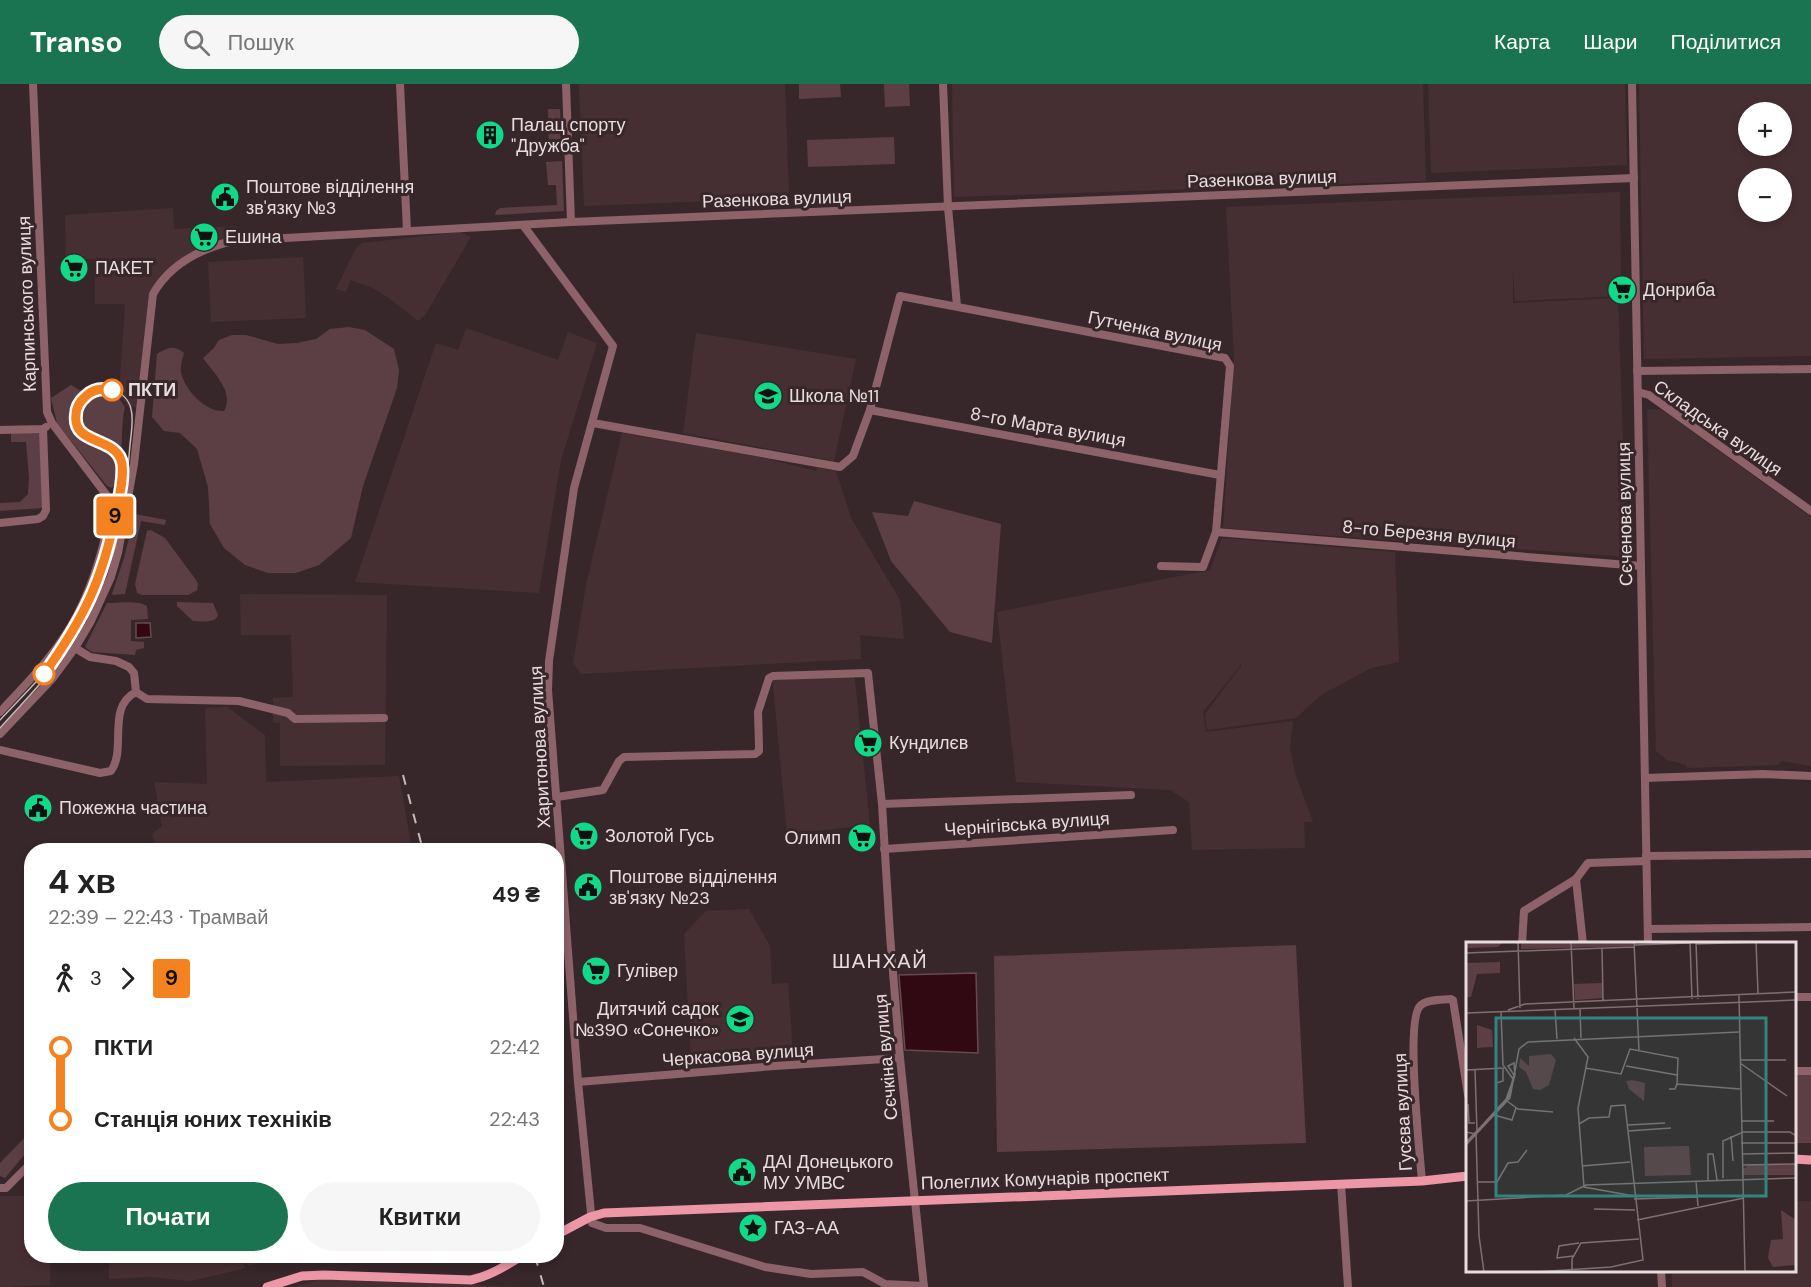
<!DOCTYPE html>
<html lang="uk">
<meta charset="utf-8">
<style>
body{margin:0;font-family:"DM Sans",sans-serif;background:#f6f6f6;color:#222;height:100vh;display:flex;flex-direction:column;font-size:22px;white-space:nowrap}
*{box-sizing:border-box;margin:0}
p{font-size:20px;color:#767676}
.icon{flex:none;width:33px;height:33px;fill:none;stroke:currentColor;stroke-width:2;stroke-linecap:round;stroke-linejoin:round}
.map{position:relative;flex:1;overflow:hidden}
.panel{position:absolute;left:24px;top:759px;width:540px;height:420px;display:flex;flex-direction:column;background:#fff;border-radius:24px;box-shadow:0 3px 9px #0003}
.panel>*{flex:none}
.badge{padding:0 12px;border-radius:4px;font-size:21px;line-height:39px}
.tools{position:absolute;left:1738px;top:18px;display:grid;gap:12px}
.tools a{display:grid;place-items:center;width:54px;height:54px;border-radius:50%;background:#fff;box-shadow:0 3px 9px #0003;font-size:30px}
.map>.badge{position:absolute;translate:-50% -50%;box-shadow:0 0 0 3px #fff}
.legs{display:flex;align-items:center;gap:9px;height:66px;padding:0 24px;font-size:20px}
.legs p{margin-inline-start:auto}
.head{display:flex;align-items:center;justify-content:space-between;height:102px;padding:0 24px}
h1{font-size:33px;font-weight:700;line-height:45px}
.button{display:flex;gap:12px;margin-top:auto;padding:12px 24px}
.button a{flex:1;height:69px;border-radius:36px;background:#1a7451;color:#fff;font-size:24px;font-weight:700;line-height:69px;text-align:center}
.button a+a{background:#f6f6f6;color:#222}
ul{padding:0 24px;list-style:none}
li{display:flex;align-items:center;gap:21px;height:72px;font-size:22px}
li i{display:grid;place-items:center;width:9px;height:100%;margin:0 8px;background:currentColor}
li i::after{content:'';width:15px;height:15px;margin:-8px;border:4px solid;border-radius:50%;background:#fff}
li p{margin-inline-start:auto}
li:first-child i{background:linear-gradient(#0000 50%,currentColor 0)}
li:last-child i{background:linear-gradient(currentColor 50%,#0000 0)}
header{display:flex;align-items:center;gap:36px;box-sizing:border-box;height:84px;padding:0 30px;background:#1a7451;color:#fff}
header strong{font-size:28px}
nav{display:flex;gap:33px;margin-inline-start:auto;font-size:21px}
.search{width:420px;height:54px;background:#f6f6f6;display:flex;align-items:center;gap:15px;box-sizing:border-box;padding:0 21px;border-radius:33px;color:#767676;font-size:22px}
.map>svg:first-child{display:block}
.built{fill:#462f32;fill-rule:evenodd}
.green{fill:#5c3f44}
.water{fill:#300913;stroke:#674950;stroke-width:1.5}
.lines{fill:none;stroke-linecap:round;stroke-linejoin:round}
.minor{stroke:#8d6269;stroke-width:8}
.major{stroke:#ec96a6;stroke-width:9}
.tram{stroke:#c5b9ba;stroke-width:1.5}
.rail{stroke:#c5b9ba;stroke-width:2;stroke-dasharray:10 10;stroke-linecap:butt}
.line-1-casing{stroke:#fff;stroke-width:14}
.line-1{stroke:#f58220;stroke-width:9}
.stop-1-dot{fill:#fff;stroke:#f58220;stroke-width:3}
.labels{text-anchor:middle;dominant-baseline:central;stroke-width:6;stroke-linejoin:round;paint-order:stroke}
.poi-label{font-size:18px;fill:#e8ddde;stroke:#38272a;text-anchor:start}
.street-label{font-size:18px;fill:#e8ddde;stroke:#38272a}
.stop-label{font-size:18px;font-weight:bold;fill:#e8ddde;stroke:#38272a;text-anchor:start}
.neighbourhood-label{font-size:20px;letter-spacing:1.5px;fill:#e8ddde;stroke:#38272a}
.inset-road{fill:none;stroke:#7e7072;stroke-width:1.5}
.view{fill:#30857f;fill-opacity:0.15;stroke:#30857f;stroke-width:3}
.inset-edge{fill:none;stroke:#e8ddde;stroke-width:3}
</style>
<header>
<strong>Transo</strong>
<div class="search"><svg class="icon" aria-label="search" viewBox="0 0 24 24"><circle cx="10" cy="10" r="6"/><path d="M15 15l6 6"/></svg>Пошук</div>
<nav><a>Карта</a><a>Шари</a><a>Поділитися</a></nav>
</header>
<div class="map">
<svg width="1811" height="1203" viewBox="0 0 1811 1203">
<rect width="100%" height="100%" fill="#38272a"/>
<g class="built">
<path d="M579,0H785L789,114L584,122Z"/>
<path d="M952,0H1423L1426,97L954,113Z"/>
<path d="M1428,0H1625L1627,81L1431,89Z"/>
<path d="M1639,0H1811V272L1644,275ZM1749,28H1782V62H1749ZM1749,94H1782V128H1749Z"/>
<path d="M1620,108L1621,212L1515,217L1513,187V219L1618,214L1627,473L1223,444L1234,272L1226,123Z"/>
<path d="M173,124L174,145L237,142L238,160L208,167L186,179L160,200L150,214L137,324L127,321L119,311L125,220H95V175H66L65,131Z"/>
<path d="M460,148L471,153L425,231L418,237L389,214L371,203L350,196L346,208L336,205L356,164L362,159Z"/>
<path d="M303,173L306,234L211,238L208,178Z"/>
<path d="M466,244L558,276L568,248L597,259L561,376L539,509L355,498L436,259L458,266Z"/>
<path d="M696,249L856,275L834,377L683,349Z"/>
<path d="M1647,325L1662,326L1811,433V682L1782,677L1778,681L1687,684L1686,681L1667,676L1656,667Z"/>
<path d="M622,349L756,372L816,387L817,383L836,387L851,434L900,516L904,555L860,551L861,575L581,590L573,579L586,501Z"/>
<path d="M1222,454L1395,468L1399,578L1371,584L1321,611L1296,634L1207,646L1205,630L1241,582L1240,577V582L1203,628L1206,648L1293,637L1290,663L1295,689L1313,738H1304L1305,764L1192,766L1189,718L1170,706L1016,698L997,528L1210,486Z"/>
<path d="M240,510L387,511L385,681L280,682V639L273,638V614L293,613L291,551H241Z"/>
<path d="M854,586L870,741L787,750L772,591Z"/>
<path d="M227,623L265,651L266,698L399,692L412,766H140L156,763L152,750L162,742L154,698L207,700L205,624Z"/>
<path d="M749,825L770,862L772,900L788,899L793,970L691,976L684,850L706,827Z"/>
<path d="M0,1112H31L32,1172H50V1201L0,1203Z"/>
<path d="M1795,1117H1811V1203H1672V1187L1794,1186Z"/>
<path d="M109,1172H239L246,1184L191,1197L150,1193L109,1195Z"/>
<path d="M242,1172H288L248,1182Z"/>
<path d="M372,1172H483L469,1179Z"/>
<path d="M320,1195L526,1203H292Z"/>
</g>
<g class="green">
<path d="M799,0H840L841,13L799,15Z"/>
<path d="M884,0H909L910,22L885,23Z"/>
<path d="M548,25H560L562,69L553,70L549,67Z"/>
<path d="M894,53L895,80L808,83L807,56Z"/>
<path d="M562,77L564,127L495,131L496,127L500,124L557,121L556,101H548L546,78Z"/>
<path d="M349,243L365,246L394,265L399,286L397,304L363,402L351,454L319,481L296,489H268L245,481L224,464L210,440L208,403L197,365L180,349L164,347L152,333L157,270C169,263 173,261 184,269C182,276 179,285 182,292C187,308 206,328 224,327C235,308 213,288 203,274L214,264L219,256L232,251H246L278,260L297,259L316,255L330,245Z"/>
<path d="M71,301C75,303 80,307 84,308C104,314 108,295 125,323C119,345 126,387 112,404L107,402L57,339L51,314Z"/>
<path d="M11,348H39L41,350L42,424L0,427V419L20,418L28,410L29,393L26,358H11Z"/>
<path d="M914,417L1001,440L992,559L950,548L891,477L872,428L908,432Z"/>
<path d="M135,430L166,436L165,441L141,437L125,510L113,511L112,510L124,474Z"/>
<path d="M151,446L165,454L196,496L198,500L197,506L188,511H142L137,509L135,500L147,447Z"/>
<path d="M177,518L213,519L218,531C215,540 201,537 193,537L177,522Z"/>
<path d="M107,519C120,519 137,516 147,522L148,535L131,536V557L144,558V564L136,566L135,571L92,568L85,563Z"/>
<path d="M1296,861L1306,1059L997,1068L994,872Z"/>
<path d="M1811,990V1059H1795L1794,991Z"/>
<path d="M31,1047V1063L5,1094L0,1092V1079Z"/>
</g>
<g class="water">
<path d="M136,539H150L151,553L136,554Z"/>
<path d="M976,889L978,969L905,966L899,891Z"/>
</g>
<g class="lines">
<g class="minor">
<path d="M33,0L47,328L52,339L108,413L118,420L128,421"/>
<path d="M400,0L407,147"/>
<path d="M566,0L571,138"/>
<path d="M943,0L948,123L957,222"/>
<path d="M1632,0L1648,860"/>
<path d="M523,141L613,262L574,404L549,577L548,606L578,998L592,1139L606,1144H640L765,1183L811,1190L863,1188L885,1200L924,1202"/>
<path d="M1637,287L1811,285"/>
<path d="M1638,308L1649,311L1811,427"/>
<path d="M870,326L1220,391"/>
<path d="M593,339L840,383L853,372L870,326L900,212L1225,274L1230,282L1216,448L1203,483L1161,482"/>
<path d="M0,346L43,345L46,343"/>
<path d="M0,439L38,435L43,432L46,426L43,345"/>
<path d="M1216,448L1641,482"/>
<path d="M62,556L90,573L116,577L129,583L134,589L136,608L147,615L239,617L288,629L295,635L384,634"/>
<path d="M0,628C28,598 58,568 77,531C96,495 105,457 113,417"/>
<path d="M0,650L53,594L75,564L90,539L111,493L118,469L134,380L153,210C170,180 200,165 232,157L571,138L1634,94"/>
<path d="M0,666L100,689L111,687C127,665 106,623 136,608"/>
<path d="M1645,694L1763,690L1811,692"/>
<path d="M557,713L603,706L619,677L624,673L755,670L759,667V662L758,628L769,594L773,592L868,589L882,720L890,851L900,974L924,1203"/>
<path d="M882,720L1131,711"/>
<path d="M884,765L1173,746"/>
<path d="M1646,772L1811,770"/>
<path d="M1576,795L1583,860"/>
<path d="M1648,845L1811,843"/>
<path d="M1522,860L1524,827L1576,795L1588,779L1646,777"/>
<path d="M1794,913H1811"/>
<path d="M1794,987H1811"/>
<path d="M578,998L775,982L900,974"/>
<path d="M1422,1097C1420,1070 1405,938 1420,922C1426,915 1442,916 1451,915L1453,916L1468,1011"/>
<path d="M1341,1100L1348,1203"/>
<path d="M0,1104H6L32,1078"/>
<path d="M1661,1186L1662,1203"/>
</g>
<g class="major">
<path d="M1794,1075L1811,1076"/>
<path d="M556,1151L590,1133L604,1129L1422,1097L1468,1092"/>
<path d="M267,1203L302,1192L324,1191L471,1196C490,1192 505,1182 522,1172"/>
</g>
<path class="tram" d="M0,636C15,620 30,605 44,589C81,544 103,494 114,437C118,418 123,398 122,378C119,371 115,365 108,360C94,352 68,353 77,325C79,319 85,312 91,308C98,304 106,304 113,306C122,309 129,316 131,325C134,336 131,350 130,361C127,397 123,435 113,470C106,493 97,516 85,537C63,578 31,610 0,644"/>
<g class="rail">
<path d="M403,691L423,766"/>
<path d="M535,1172L544,1203"/>
</g>
</g>
<g class="lines">
<g class="line-1-casing">
<path id="line-1" d="M44,590C84,534 102,497 116,429C119,414 124,395 122,380C118,352 72,362 76,331C76,324 80,317 86,312C93,305 102,304 112,306"/>
</g>
<use href="#line-1" class="line-1"/>
</g>
<defs>
<g id="building-disc" transform="scale(1.5)"><circle r="9.5" fill="#10d98a" stroke="#38272a"/><path d="M-4-6H4V6H1V3H-1V6H-4ZM-2.5-4.3h1.7v1.8h-1.7ZM.8-4.3h1.7v1.8H.8ZM-2.5-1h1.7V.8h-1.7ZM.8-1h1.7V.8H.8Z" fill="#111"/></g>
<g id="civic-disc" transform="scale(1.5)"><circle r="9.5" fill="#10d98a" stroke="#38272a"/><path d="M-.6-6.5H3V-4.5H.6V-3L4-1V1h2V6H-6V1h2V-1L-.6-3ZM-1.2 2.5V6h2.4V2.5Z" fill="#111"/></g>
<g id="supermarket-disc" transform="scale(1.5)"><circle r="9.5" fill="#10d98a" stroke="#38272a"/><path d="M-6-5.5h2.5l.6 2H6L4.5 2H-2.5L-4.4-4H-6ZM-1.5 3.2a1.3 1.3 0 1 0 .1 0ZM3 3.2a1.3 1.3 0 1 0 .1 0Z" fill="#111"/></g>
<g id="school-disc" transform="scale(1.5)"><circle r="9.5" fill="#10d98a" stroke="#38272a"/><path d="M0-5L7-2L0 1L-7-2ZM-4 1L0 2.5L4 1V4Q0 6-4 4Z" fill="#111"/></g>
<g id="sight-disc" transform="scale(1.5)"><circle r="9.5" fill="#10d98a" stroke="#38272a"/><path d="M0-6L1.8-2.2L6-1.7L2.9 1.2L3.7 5.4L0 3.3L-3.7 5.4L-2.9 1.2L-6-1.7L-1.8-2.2Z" fill="#111"/></g>
</defs>
<g fill-rule="evenodd">
<use href="#building-disc" x="490" y="51"/>
<use href="#civic-disc" x="225" y="113"/>
<use href="#supermarket-disc" x="204" y="153"/>
<use href="#supermarket-disc" x="74" y="184"/>
<use href="#supermarket-disc" x="1622" y="206"/>
<use href="#school-disc" x="768" y="312"/>
<use href="#supermarket-disc" x="868" y="659"/>
<use href="#civic-disc" x="38" y="724"/>
<use href="#supermarket-disc" x="584" y="752"/>
<use href="#supermarket-disc" x="862" y="754"/>
<use href="#civic-disc" x="588" y="803"/>
<use href="#supermarket-disc" x="596" y="887"/>
<use href="#school-disc" x="740" y="935"/>
<use href="#civic-disc" x="742" y="1088"/>
<use href="#sight-disc" x="753" y="1144"/>
</g>
<g class="stop-1-dot">
<circle cx="112" cy="306" r="10"/>
<circle cx="44" cy="590" r="10"/>
</g>
<g class="labels">
<g class="poi-label">
<text x="511" y="41">Палац спорту<tspan x="511" dy="21">"Дружба"</tspan></text>
<text x="246" y="103">Поштове відділення<tspan x="246" dy="21">зв'язку №3</tspan></text>
<text x="225" y="153">Ешина</text>
<text x="95" y="184">ПАКЕТ</text>
<text x="1643" y="206">Донриба</text>
<text x="789" y="312">Школа №11</text>
<text x="889" y="659">Кундилєв</text>
<text x="59" y="724">Пожежна частина</text>
<text x="605" y="752">Золотой Гусь</text>
<text x="841" y="754" text-anchor="end">Олимп</text>
<text x="609" y="793">Поштове відділення<tspan x="609" dy="21">зв'язку №23</tspan></text>
<text x="617" y="887">Гулівер</text>
<text x="719" y="925" text-anchor="end">Дитячий садок<tspan x="719" dy="21">№390 «Сонечко»</tspan></text>
<text x="763" y="1078">ДАІ Донецького<tspan x="763" dy="21">МУ УМВС</tspan></text>
<text x="774" y="1144">ГАЗ-АА</text>
</g>
<g class="street-label">
<text transform="translate(1262 95) rotate(-2)">Разенкова вулиця</text>
<text transform="translate(777 115) rotate(-2)">Разенкова вулиця</text>
<text transform="translate(27 220) rotate(-92)">Карпинського вулиця</text>
<text transform="translate(1155 247) rotate(12)">Гутченка вулиця</text>
<text transform="translate(1048 343) rotate(10)">8-го Марта вулиця</text>
<text transform="translate(1718 344) rotate(35)">Складська вулиця</text>
<text transform="translate(1625 430) rotate(-91)">Сєченова вулиця</text>
<text transform="translate(1429 450) rotate(5)">8-го Березня вулиця</text>
<text transform="translate(540 663) rotate(-93)">Харитонова вулиця</text>
<text transform="translate(1027 740) rotate(-4)">Чернігівська вулиця</text>
<text transform="translate(738 971) rotate(-4)">Черкасова вулиця</text>
<text transform="translate(886 973) rotate(-95)">Сєчкіна вулиця</text>
<text transform="translate(1403 1028) rotate(-93)">Гусєва вулиця</text>
<text transform="translate(1045 1095) rotate(-2)">Полеглих Комунарів проспект</text>
</g>
<g class="stop-label">
<text x="128" y="306">ПКТИ</text>
</g>
<g class="neighbourhood-label">
<text x="880" y="877">ШАНХАЙ</text>
</g>
</g>
<g transform="translate(1466 858)">
<rect width="330" height="330" fill="#38272a"/>
<path d="M0,0H37L32,5L0,6ZM55,0H167V4L55,7ZM34,20V31L11,32L5,55H0V21ZM136,41L137,56L109,58L108,42ZM11,83L26,88L27,105L11,106ZM85,112L90,118L83,143L74,148L67,147L60,130L53,125L54,116L63,124V114ZM166,138L179,141L178,159L163,147L160,139ZM223,204L225,233L179,234L178,205ZM330,222V233H277V227L283,223ZM315,268L330,278V323L307,325L302,316L305,298L317,297Z" fill="#5c3f44"/>
<path class="inset-road" d="M52,0L54,66M105,0L108,67M168,0L173,109M224,0L226,57M230,0L232,57M290,0L292,51M230,2L290,0M168,3L223,1M136,6L137,58M0,11L168,5M273,53L279,330M114,67L115,96M42,68L59,62L330,50M89,68L91,97M35,70L37,123L47,137M0,71L330,58M108,96L122,115L112,166L118,245L168,254M274,118H320M274,121L321,154M160,124L211,133M119,126L155,132L164,107L212,116L211,142L209,147H203M0,128L38,126M9,128L11,189M211,142L274,147M30,146V141L37,139V127M41,159L52,167L87,170M2,162L3,181H9M28,173L46,178L50,166M275,179H308M162,183L199,181M162,189L205,186M0,190L10,192L13,294L18,330M275,190H324L330,194M265,194L267,219M0,200L39,160L47,138M0,201L42,155L48,133L42,124L48,121L49,133L43,155L0,202M275,201H330M0,203L44,156L53,107L62,100L273,90M276,212L330,211M276,223L330,222M116,224L164,220M257,236V199L275,191M230,239L232,264M242,239V212H247L251,238M11,240H31L42,221L52,220L61,208M168,257L231,255M0,259L100,253L120,243L330,236M128,267L169,268M171,278L278,256M107,314L91,316L93,304L113,301M106,328V317L115,301L173,297M69,330L145,325L177,318L159,163L145,164L143,175L123,176L113,182"/>
<path class="view" d="M30,76H300V254H30Z"/>
<rect width="330" height="330" class="inset-edge"/>
</g>
</svg>
<div class="tools">
<a>+</a>
<a>−</a>
</div>
<b class="badge" style="left:115px;top:432px;background:#f58220;color:#111">9</b>
<section class="panel">
<div class="head"><div><h1>4 хв</h1><p>22:39 – 22:43 · Трамвай</p></div><b>49 ₴</b></div>
<div class="legs"><svg class="icon" aria-label="walk" viewBox="0 0 24 24"><circle cx="13" cy="4" r="2"/><path d="M13 8l-2 6 4 7M11 14l-3 7M7 12l3-4h3l4 4"/></svg>3<svg class="icon" aria-label="forward" viewBox="0 0 24 24"><path d="M9 5l7 7-7 7"/></svg><b class="badge" style="background:#f58220;color:#111">9</b></div>
<ul>
<li><i style="color:#f58220"></i><b>ПКТИ</b><p>22:42</p></li>
<li><i style="color:#f58220"></i><b>Станція юних техніків</b><p>22:43</p></li>
</ul>
<div class="button"><a>Почати</a><a>Квитки</a></div>
</section>
</div>
